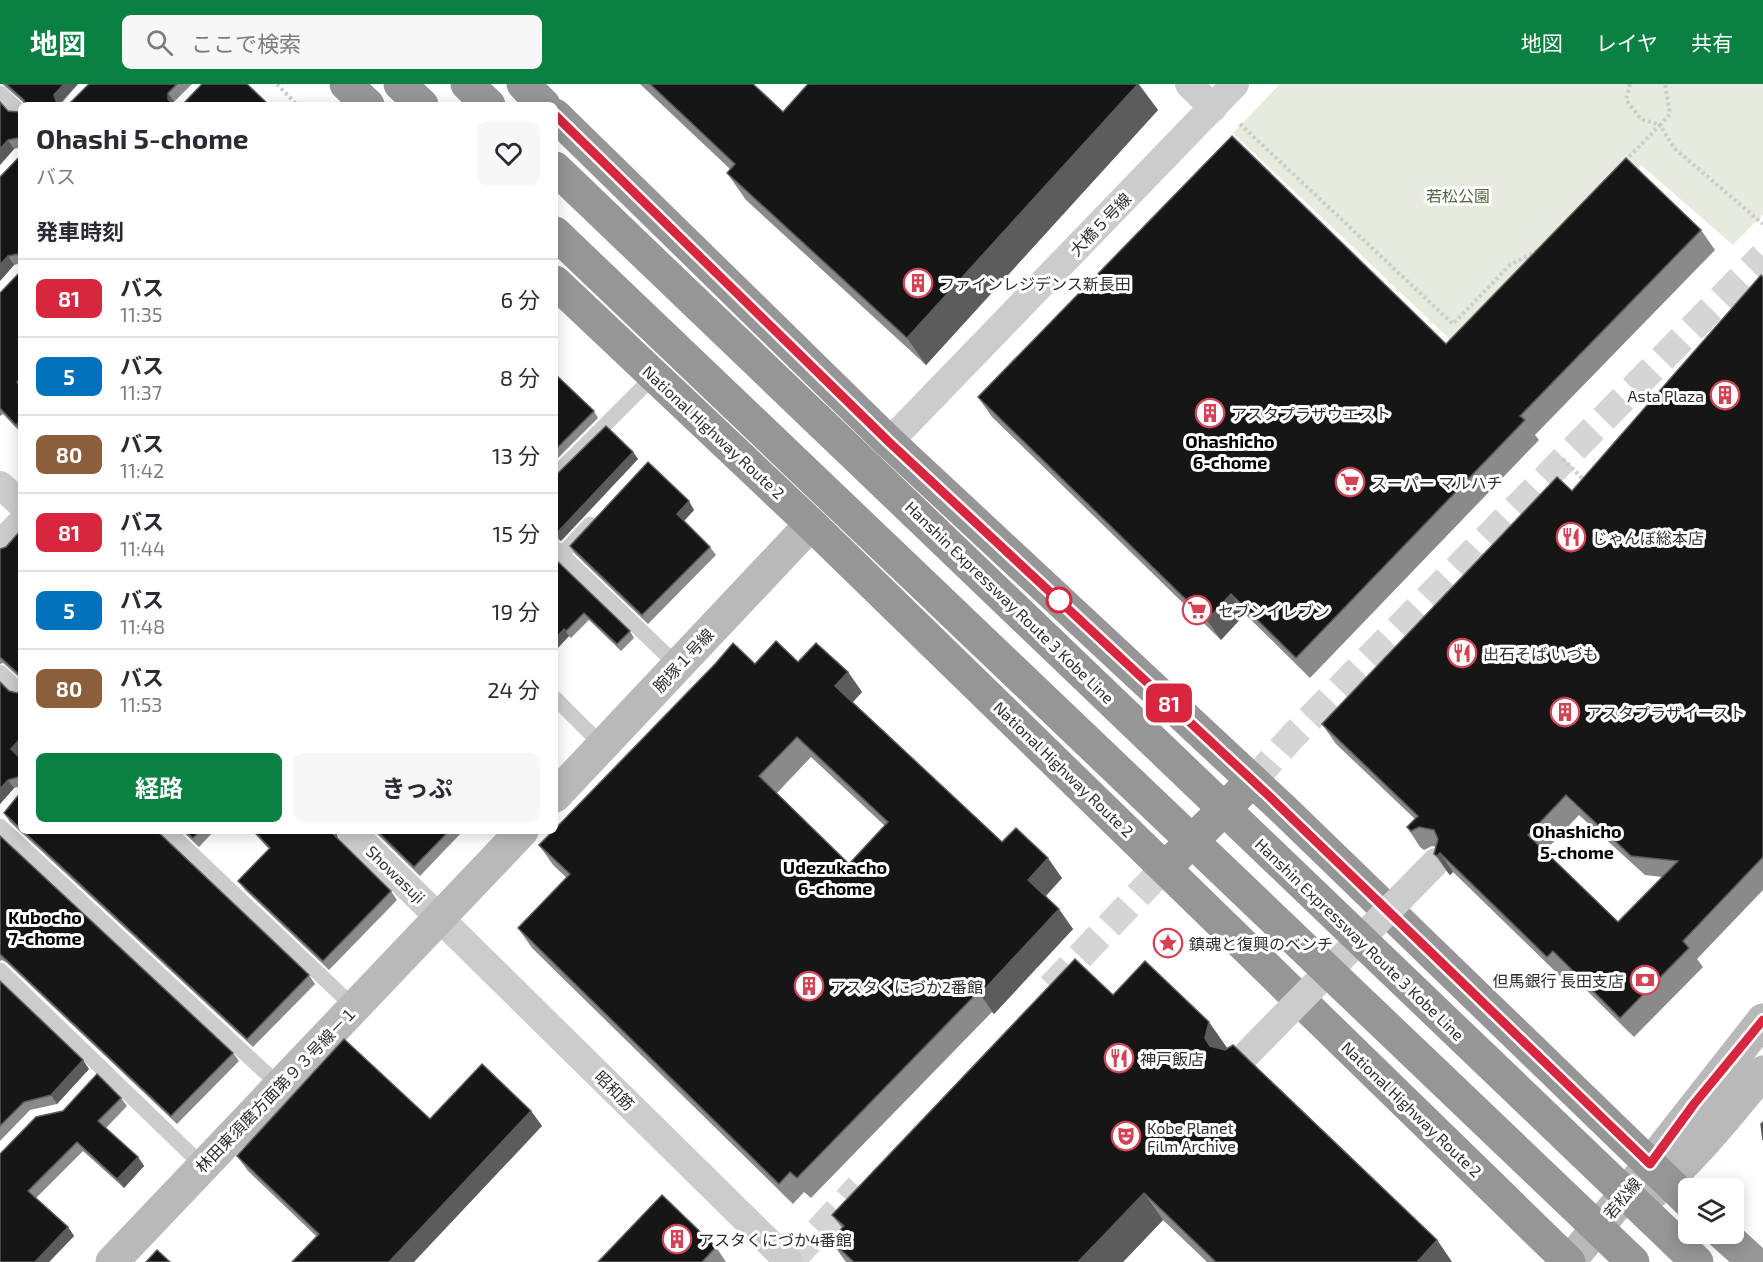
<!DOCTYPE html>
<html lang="ja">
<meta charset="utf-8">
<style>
body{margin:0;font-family:"Exo 2","Noto Sans JP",sans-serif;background:#f7f7f7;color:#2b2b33;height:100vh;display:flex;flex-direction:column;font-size:22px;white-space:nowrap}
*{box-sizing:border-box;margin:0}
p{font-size:20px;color:#7c7c81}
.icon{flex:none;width:33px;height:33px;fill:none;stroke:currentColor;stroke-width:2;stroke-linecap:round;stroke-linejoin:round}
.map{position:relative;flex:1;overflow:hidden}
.details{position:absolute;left:18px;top:18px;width:540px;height:732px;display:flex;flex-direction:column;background:#fff;border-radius:9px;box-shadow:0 3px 15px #0003}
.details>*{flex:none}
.badge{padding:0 12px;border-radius:9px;font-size:21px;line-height:39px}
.fabs{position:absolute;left:1678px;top:1094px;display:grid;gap:12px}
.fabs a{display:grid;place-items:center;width:66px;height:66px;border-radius:9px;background:#fff;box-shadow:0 3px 15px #0003;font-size:30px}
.map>.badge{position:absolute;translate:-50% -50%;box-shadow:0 0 0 3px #fff}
h2{padding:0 18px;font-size:22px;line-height:54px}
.round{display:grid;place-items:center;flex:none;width:63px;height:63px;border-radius:9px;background:#f7f7f7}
.summary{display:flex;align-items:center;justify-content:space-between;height:102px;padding:0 18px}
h1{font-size:28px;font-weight:700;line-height:45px}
.cta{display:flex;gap:12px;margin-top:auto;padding:12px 18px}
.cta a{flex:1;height:69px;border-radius:9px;background:#0b8043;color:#fff;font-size:24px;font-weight:700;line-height:69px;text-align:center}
.cta a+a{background:#f7f7f7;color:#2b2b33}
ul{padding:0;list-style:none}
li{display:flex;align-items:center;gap:18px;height:78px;padding:0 18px;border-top:2px solid #e1e1e2}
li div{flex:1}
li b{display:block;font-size:22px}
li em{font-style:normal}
li .badge{min-width:66px;font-weight:700;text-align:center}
header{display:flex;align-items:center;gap:36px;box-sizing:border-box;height:84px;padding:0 30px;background:#0b8043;color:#fff}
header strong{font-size:28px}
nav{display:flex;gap:33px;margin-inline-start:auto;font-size:21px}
.search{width:420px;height:54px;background:#f7f7f7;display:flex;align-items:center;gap:15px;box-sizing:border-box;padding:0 21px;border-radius:9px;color:#7c7c81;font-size:22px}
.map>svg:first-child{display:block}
.green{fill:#e6ebde}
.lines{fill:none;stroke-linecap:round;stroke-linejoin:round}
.street-tunnel{stroke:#d5d5d5;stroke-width:28;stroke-dasharray:28 14;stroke-linecap:butt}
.path{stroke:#ccc;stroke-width:4;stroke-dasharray:3 3;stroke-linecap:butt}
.lane{stroke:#ccc;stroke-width:15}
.street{stroke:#ccc;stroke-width:28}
.secondary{stroke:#b9b9b9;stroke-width:33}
.highway{stroke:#969696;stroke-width:33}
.street-bridge{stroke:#ccc;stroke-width:28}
.highway-bridge{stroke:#969696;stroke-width:33}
.wall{fill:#8a8a8a;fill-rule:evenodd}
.shaded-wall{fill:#5c5c5c}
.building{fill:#161616;stroke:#5c5c5c;stroke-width:1.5;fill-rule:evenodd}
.line-casing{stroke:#fff;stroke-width:14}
.line{stroke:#d7263d;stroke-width:9}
.stop-dot{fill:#fff;stroke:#d7263d;stroke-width:3}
.labels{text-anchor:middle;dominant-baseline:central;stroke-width:6;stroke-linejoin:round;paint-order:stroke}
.park-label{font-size:16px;fill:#556740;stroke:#fff}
.street-label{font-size:16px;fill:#2f2f2f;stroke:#fff}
.poi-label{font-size:16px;fill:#2f2f2f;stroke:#fff;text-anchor:start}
.neighbourhood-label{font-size:18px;font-weight:bold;fill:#000;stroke:#fff}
</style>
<header>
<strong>地図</strong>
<div class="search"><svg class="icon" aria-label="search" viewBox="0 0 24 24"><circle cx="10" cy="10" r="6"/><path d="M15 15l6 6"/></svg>ここで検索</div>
<nav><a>地図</a><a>レイヤ</a><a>共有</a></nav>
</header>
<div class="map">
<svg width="1763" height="1178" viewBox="0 0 1763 1178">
<rect width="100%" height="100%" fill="#fff"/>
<path class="green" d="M1280,0H1763V130L1733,161L1641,81L1460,265L1233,49Z"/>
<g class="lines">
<g class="street-tunnel">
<path d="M1253,697L1292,653L1763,172"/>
<path d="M1051,903L1165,783"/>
<path d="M790,1178L859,1103"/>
</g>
<g class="path">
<path d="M277,0L297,21"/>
<path d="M1630,0L1626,16L1641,35L1660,41L1670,30L1665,0"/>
<path d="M1240,40L1453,240L1510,181L1541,165"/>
<path d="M1625,77L1660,41L1674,64L1763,140"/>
<path d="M1563,375L1586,398"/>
</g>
<g class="lane">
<path d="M0,9L21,28"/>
<path d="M555,391L654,292"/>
<path d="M555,464L678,582"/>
<path d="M562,470L590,440"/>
<path d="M0,588L21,608"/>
<path d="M555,614L602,661"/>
<path d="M0,742L280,1002"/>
<path d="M168,747L354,923"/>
<path d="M0,886L203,1082"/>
</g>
<g class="street">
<path d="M1189,0L1213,24"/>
<path d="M889,358L1235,0"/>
<path d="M0,401L21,420"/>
<path d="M0,460L21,439"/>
<path d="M351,747L789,1178"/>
</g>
<g class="secondary">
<path d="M555,712L811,440"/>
<path d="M1644,1116C1690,1079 1726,1033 1763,988"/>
<path d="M112,1178L522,747"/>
<path d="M1569,1178L1650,1080L1763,936"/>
</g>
<g class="highway">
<path d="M346,0L368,21"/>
<path d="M400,0L422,21"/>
<path d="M467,0L489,21"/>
<path d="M523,0L544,21"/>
<path d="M555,31L889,358L1284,726L1689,1118"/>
<path d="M555,198L811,440L1569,1178"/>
<path d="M1171,778L1245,704"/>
<path d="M1722,1149L1754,1178"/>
</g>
<path class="street-bridge" d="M1240,977L1436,778"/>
<g class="highway-bridge">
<path d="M555,84L1697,1178"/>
<path d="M555,149L1633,1178"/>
</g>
</g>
<g class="wall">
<path d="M2,0H78L61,20L24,19Z"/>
<path d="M89,0H192L174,18Z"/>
<path d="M640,0H753L783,28L808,0H1139L1158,26L926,281L746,116L727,89L730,85Z"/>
<path d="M21,26V63L14,65L0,81L8,27L18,28Z"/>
<path d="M21,71V179L14,181L0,197Z"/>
<path d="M1701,146L1715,166L1535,351L1539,356L1310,594L1245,530L1221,556L992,333L978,313L1446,260Z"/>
<path d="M21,187V349L3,330L0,332V209Z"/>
<path d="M1763,193V806L1697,875L1703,883L1634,953L1567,887L1561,893L1453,788L1450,791L1448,789L1434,770L1436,763L1432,762L1424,766L1420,763L1407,743L1415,735L1336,660L1322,640L1572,407ZM1579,731L1645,791L1662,793L1618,838L1545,767Z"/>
<path d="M555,290L594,327L598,334L555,377Z"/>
<path d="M633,368L638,375L561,457L555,455V392Z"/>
<path d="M694,426L684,437L710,463L716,471L648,540L575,470L570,462Z"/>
<path d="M21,446V595L3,579L0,580V465L6,463Z"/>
<path d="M555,475L630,547L634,554L621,567L589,536L571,554L569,552L555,567Z"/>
<path d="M798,578L848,588L862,608L852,619L1002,758L1062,794L1046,812L1073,845L994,930L992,928L811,1114L804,1108L793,1120L532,864L518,844L567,794L553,781L539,761L755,580ZM811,673L885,742L849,780L777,709Z"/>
<path d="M0,598L9,607L17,609L21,607V669L18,672L21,675V702L14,704L0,720Z"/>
<path d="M21,708V747H159L160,750L309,891L315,900L253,963L10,738L4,729Z"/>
<path d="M182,747H214L199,763Z"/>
<path d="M252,747H336L338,755L391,807L397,816L329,886L245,806L238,797L269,765Z"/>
<path d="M374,747H463L420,792Z"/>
<path d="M0,752L233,969L239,977L177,1040L7,879L2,876L0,877Z"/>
<path d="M0,897L89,985L57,1020L30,1026L0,1057Z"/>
<path d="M1113,911L1228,964L1437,1156L1452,1178H1207L1163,1136L1123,1178H846L830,1156L842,1144L832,1131Z"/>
<path d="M121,1014L127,1022L106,1044L138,1073L144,1082L124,1104L83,1067L36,1114L68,1143L74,1152L49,1178H0V1070Z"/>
<path d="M531,1027L542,1042L316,1152L248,1087L237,1072L430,1035Z"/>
<path d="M716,1163L726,1178H598Z"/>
</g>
<g class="shaded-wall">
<path d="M64,0H78L60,19L61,21L57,19L54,11Z"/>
<path d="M1138,0L1158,26L926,281L907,254Z"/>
<path d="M168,9L174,18V21L168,15Z"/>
<path d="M8,56L14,65L0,81V65Z"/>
<path d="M8,172L14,181L0,197V181Z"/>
<path d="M21,294V304L17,298Z"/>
<path d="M21,336V348L16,341Z"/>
<path d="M633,368L638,375L561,457L556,450Z"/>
<path d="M689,417L694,426L683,438L677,430Z"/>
<path d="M1231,510L1245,530L1221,556L1207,536Z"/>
<path d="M564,545L569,552L555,567V555Z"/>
<path d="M848,588L862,608L849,622L835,602Z"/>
<path d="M21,654V669L17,674L11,665Z"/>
<path d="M8,696L14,704L0,720V705Z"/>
<path d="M332,747H336L339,758L333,750Z"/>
<path d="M1440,769L1453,788L1450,791L1437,772Z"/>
<path d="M1048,774L1062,794L1042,816L1028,796Z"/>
<path d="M1059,825L1073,845L994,930L980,910Z"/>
<path d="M1209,938L1228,965L1224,981L1210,962L1205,954Z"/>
<path d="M83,976L89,985L57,1020L51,1011Z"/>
<path d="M531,1027L542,1042L414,1178H389Z"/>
<path d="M138,1073L144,1082L124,1104L117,1095Z"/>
<path d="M1144,1109L1163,1136L1123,1178H1078Z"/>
<path d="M68,1143L74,1152L49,1178H35Z"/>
<path d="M1437,1156L1452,1178H1417Z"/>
</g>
<g class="building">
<path d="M6,0H64L54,11L57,19L65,21H24V16Z"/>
<path d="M89,0H177L168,9V15L173,21H68Z"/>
<path d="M202,0H247L269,21H176L184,19Z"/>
<path d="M650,0H753L783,28L808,0H1138L907,254L727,89L735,80Z"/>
<path d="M0,18L8,27L18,28L21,26V56L17,54L8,56L0,65Z"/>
<path d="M1232,52L1446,260L1626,74L1701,146L1520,332L1525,336L1296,574L1231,510L1207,536L978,313Z"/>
<path d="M21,71V172L17,170L8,172L0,181V93Z"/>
<path d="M21,187V294L17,298L21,303V336L16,341L0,324V209Z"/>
<path d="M1761,191L1763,193V773L1683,857L1689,864L1620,934L1553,867L1547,873L1440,769L1437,772L1434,770L1438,755L1434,746L1419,743L1411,747L1407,743L1418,732L1322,640L1557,393L1572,407ZM1566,711L1631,772L1678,777L1618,838L1528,751Z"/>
<path d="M555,290L594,327L555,366Z"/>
<path d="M606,342L633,368L556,450L555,449V392Z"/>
<path d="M648,378L689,417L677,430L710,463L642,531L570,462Z"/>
<path d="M21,446V592L0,573V465L6,463Z"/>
<path d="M555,475L630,547L617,560L584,529L566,547L564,545L555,555Z"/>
<path d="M776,557L798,578L816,559L848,588L835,602L1002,758L1016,744L1048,774L1028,796L1059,825L980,910L978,908L797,1094L790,1088L779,1100L518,844L570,790L539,761L553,747H555V745L716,579L733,559L755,580ZM797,653L888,738L849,780L759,692Z"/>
<path d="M0,598L9,607L17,609L21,607V654L11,665L21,675V696L18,693L8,696L0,705Z"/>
<path d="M21,708V745L4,729Z"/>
<path d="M23,747H157L309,891L247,955Z"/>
<path d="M185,747H200L193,754Z"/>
<path d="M254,747H332L333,750L391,807L323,877L238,797L270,764Z"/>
<path d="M377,747H449L414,783Z"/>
<path d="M0,752L233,969L171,1032L0,870Z"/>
<path d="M1075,875L1113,911L1145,877L1209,938L1205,954L1210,962L1225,966L1233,961L1437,1156L1417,1178H1216L1144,1109L1078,1178H854L830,1156L844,1142L832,1131Z"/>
<path d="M0,897L83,976L51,1011L24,1018L0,1042Z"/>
<path d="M344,955L430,1035L482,980L531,1027L389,1178H292L319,1150L237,1072Z"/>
<path d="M97,990L121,1014L98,1037L138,1073L117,1095L77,1058L28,1107L68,1143L35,1178H0V1070L36,1033L63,1027Z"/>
<path d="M1763,1038V1056L1761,1040Z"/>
<path d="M662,1111L716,1163L702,1178H598Z"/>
<path d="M157,1166L170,1178H146Z"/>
</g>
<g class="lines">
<g class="line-casing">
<path id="line" d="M555,31L889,358L1268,711L1650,1080L1694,1020L1763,936"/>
</g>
<use href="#line" class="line"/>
</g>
<defs>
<g id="building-ring" transform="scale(1.5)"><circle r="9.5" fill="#fff" stroke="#d54255" stroke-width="1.5"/><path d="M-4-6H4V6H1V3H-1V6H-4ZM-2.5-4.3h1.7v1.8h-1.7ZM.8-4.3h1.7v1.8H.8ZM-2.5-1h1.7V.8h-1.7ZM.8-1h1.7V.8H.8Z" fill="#d54255"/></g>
<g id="supermarket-ring" transform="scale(1.5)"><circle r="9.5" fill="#fff" stroke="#d54255" stroke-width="1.5"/><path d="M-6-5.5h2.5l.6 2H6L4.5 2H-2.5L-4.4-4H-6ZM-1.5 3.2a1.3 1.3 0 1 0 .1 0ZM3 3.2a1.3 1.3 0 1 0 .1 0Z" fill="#d54255"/></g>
<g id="restaurant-ring" transform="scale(1.5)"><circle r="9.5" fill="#fff" stroke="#d54255" stroke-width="1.5"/><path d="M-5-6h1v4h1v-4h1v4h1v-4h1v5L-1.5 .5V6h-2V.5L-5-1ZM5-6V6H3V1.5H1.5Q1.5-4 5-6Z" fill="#d54255"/></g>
<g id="sight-ring" transform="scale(1.5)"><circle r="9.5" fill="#fff" stroke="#d54255" stroke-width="1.5"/><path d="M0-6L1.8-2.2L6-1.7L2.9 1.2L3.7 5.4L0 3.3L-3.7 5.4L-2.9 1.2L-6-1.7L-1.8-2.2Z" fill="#d54255"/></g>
<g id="bank-ring" transform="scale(1.5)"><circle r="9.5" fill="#fff" stroke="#d54255" stroke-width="1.5"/><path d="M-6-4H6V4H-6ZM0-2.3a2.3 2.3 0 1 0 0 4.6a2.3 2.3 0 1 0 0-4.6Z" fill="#d54255"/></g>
<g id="theatre-ring" transform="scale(1.5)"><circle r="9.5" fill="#fff" stroke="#d54255" stroke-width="1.5"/><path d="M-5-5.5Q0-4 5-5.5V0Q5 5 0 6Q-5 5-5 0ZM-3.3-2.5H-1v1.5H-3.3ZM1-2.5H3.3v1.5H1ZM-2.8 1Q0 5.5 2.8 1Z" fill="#d54255"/></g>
</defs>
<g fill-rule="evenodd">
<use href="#building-ring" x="918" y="199"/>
<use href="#building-ring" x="1725" y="311"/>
<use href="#building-ring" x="1210" y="329"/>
<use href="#supermarket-ring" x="1350" y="398"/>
<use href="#restaurant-ring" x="1571" y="453"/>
<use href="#supermarket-ring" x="1197" y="526"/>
<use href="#restaurant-ring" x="1462" y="569"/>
<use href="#building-ring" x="1565" y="628"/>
<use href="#sight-ring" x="1168" y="859"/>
<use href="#bank-ring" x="1645" y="896"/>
<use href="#building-ring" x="809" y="902"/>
<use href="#restaurant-ring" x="1119" y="974"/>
<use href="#theatre-ring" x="1126" y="1052"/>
<use href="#building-ring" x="677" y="1155"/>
</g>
<circle class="stop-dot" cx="1059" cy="516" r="12"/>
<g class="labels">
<g class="park-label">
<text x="1458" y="111">若松公園</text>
</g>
<g class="street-label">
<text transform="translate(1100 140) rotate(-46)">大橋５号線</text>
<text transform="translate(714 348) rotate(43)">National Highway Route 2</text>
<text transform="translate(1010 518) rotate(44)">Hanshin Expressway Route 3 Kobe Line</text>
<text transform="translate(683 576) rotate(-47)">腕塚１号線</text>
<text transform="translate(1064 685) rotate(44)">National Highway Route 2</text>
<text transform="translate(396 790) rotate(44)">Showasuji</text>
<text transform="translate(1360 855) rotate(44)">Hanshin Expressway Route 3 Kobe Line</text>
<text transform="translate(276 1005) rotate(-46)">林田東須磨方面第９３号線－１</text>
<text transform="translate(615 1006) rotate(45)">昭和筋</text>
<text transform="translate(1412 1025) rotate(44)">National Highway Route 2</text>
<text transform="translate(1622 1114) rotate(-50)">若松線</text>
</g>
<g class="poi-label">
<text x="939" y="199">ファインレジデンス新長田</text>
<text x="1704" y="311" text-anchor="end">Asta Plaza</text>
<text x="1231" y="329">アスタプラザウエスト</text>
<text x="1371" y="398">スーパー マルハチ</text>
<text x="1592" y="453">じゃんぼ総本店</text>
<text x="1218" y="526">セブンイレブン</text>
<text x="1483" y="569">出石そば いづも</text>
<text x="1586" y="628">アスタプラザイースト</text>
<text x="1189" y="859">鎮魂と復興のベンチ</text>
<text x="1624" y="896" text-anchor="end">但馬銀行 長田支店</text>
<text x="830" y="902">アスタくにづか2番館</text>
<text x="1140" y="974">神戸飯店</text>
<text x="1147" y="1043">Kobe Planet<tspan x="1147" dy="18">Film Archive</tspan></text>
<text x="698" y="1155">アスタくにづか4番館</text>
</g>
<g class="neighbourhood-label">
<text x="1230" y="357">Ohashicho<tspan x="1230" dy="21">6-chome</tspan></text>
<text x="1577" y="747">Ohashicho<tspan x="1577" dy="21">5-chome</tspan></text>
<text x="835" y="783">Udezukacho<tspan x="835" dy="21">6-chome</tspan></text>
<text x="45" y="833">Kubocho<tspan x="45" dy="21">7-chome</tspan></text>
</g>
</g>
</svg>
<div class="fabs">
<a><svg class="icon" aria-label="layers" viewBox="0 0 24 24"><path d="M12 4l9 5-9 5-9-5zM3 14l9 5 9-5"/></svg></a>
</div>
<b class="badge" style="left:1169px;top:619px;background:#d7263d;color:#fff">81</b>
<section class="details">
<div class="summary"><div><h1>Ohashi 5-chome</h1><p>バス</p></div><a class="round"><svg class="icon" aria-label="heart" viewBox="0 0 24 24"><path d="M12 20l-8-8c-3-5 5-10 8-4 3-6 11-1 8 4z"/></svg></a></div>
<h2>発車時刻</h2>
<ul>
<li><span class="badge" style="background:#d7263d;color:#fff">81</span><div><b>バス</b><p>11:35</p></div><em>6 分</em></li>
<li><span class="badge" style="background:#0072bc;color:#fff">5</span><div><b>バス</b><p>11:37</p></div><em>8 分</em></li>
<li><span class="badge" style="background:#8b5e3c;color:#fff">80</span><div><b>バス</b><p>11:42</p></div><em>13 分</em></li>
<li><span class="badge" style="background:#d7263d;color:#fff">81</span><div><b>バス</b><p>11:44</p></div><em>15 分</em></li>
<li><span class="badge" style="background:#0072bc;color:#fff">5</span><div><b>バス</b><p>11:48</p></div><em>19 分</em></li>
<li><span class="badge" style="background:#8b5e3c;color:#fff">80</span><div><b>バス</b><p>11:53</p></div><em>24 分</em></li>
</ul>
<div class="cta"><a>経路</a><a>きっぷ</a></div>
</section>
</div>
